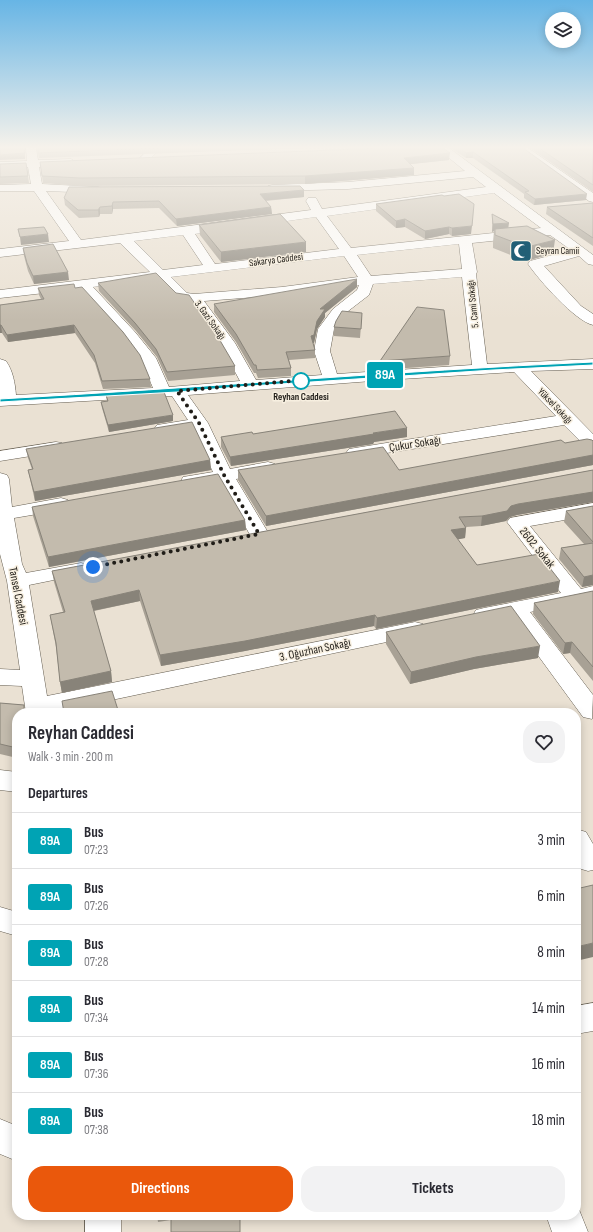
<!DOCTYPE html>
<meta charset="utf-8">
<style>
body{margin:0;font-family:"Sofia Sans Condensed",sans-serif;background:#f2f2f3;color:#2b2b33;height:100vh;display:flex;flex-direction:column;font-size:15px;white-space:nowrap}
*{box-sizing:border-box;margin:0}
p{font-size:13px;color:#7c7c81}
.icon{flex:none;width:22px;height:22px;fill:none;stroke:currentColor;stroke-width:2;stroke-linecap:round;stroke-linejoin:round}
.map{position:relative;flex:1;overflow:hidden}
.side{position:absolute;left:12px;top:708px;width:569px;height:512px;display:flex;flex-direction:column;background:#fff;border-radius:16px;box-shadow:0 2px 10px #0003}
.side>*{flex:none}
.badge{padding:0 8px;border-radius:3px;font-size:14px;line-height:26px}
.buttons{position:absolute;left:545px;top:12px;display:grid;gap:8px}
.buttons a{display:grid;place-items:center;width:36px;height:36px;border-radius:50%;background:#fff;box-shadow:0 2px 10px #0003;font-size:20px}
.you{position:absolute;width:20px;height:20px;margin:-10px;border:3px solid #fff;border-radius:50%;background:#1a73e8;box-shadow:0 0 0 6px #1a73e833}
.map>.badge{position:absolute;translate:-50% -50%;box-shadow:0 0 0 2px #fff}
h2{padding:0 16px;font-size:15px;line-height:36px}
.round{display:grid;place-items:center;flex:none;width:42px;height:42px;border-radius:16px;background:#f2f2f3}
.headline{display:flex;align-items:center;justify-content:space-between;height:68px;padding:0 16px}
h1{font-size:19px;font-weight:700;line-height:30px}
.action{display:flex;gap:8px;margin-top:auto;padding:8px 16px}
.action a{flex:1;height:46px;border-radius:16px;background:#ea580c;color:#fff;font-size:16px;font-weight:700;line-height:46px;text-align:center}
.action a+a{background:#f2f2f3;color:#2b2b33}
ul{padding:0;list-style:none}
li{display:flex;align-items:center;gap:12px;height:56px;padding:0 16px;border-top:1px solid #e1e1e2}
li div{flex:1}
li b{display:block;font-size:15px}
li em{font-style:normal}
li .badge{min-width:44px;font-weight:700;text-align:center}
.map>svg:first-child{display:block}
.lines{fill:none;stroke-linecap:round;stroke-linejoin:round}
.minor-casing{stroke:#665f52;stroke-width:1}
.minor{fill:#fff;fill-rule:evenodd}
.wall{fill:#a8a195}
.shaded-wall{fill:#888379}
.building{fill:#c3bbad;stroke:#888379}
.line{fill:#00a3b4;stroke:#fff}
.walk{stroke:#201d18;stroke-width:4;stroke-dasharray:0 7.2}
.stop-dot{fill:#fff;stroke:#00a3b4;stroke-width:2}
.labels{text-anchor:middle;dominant-baseline:central;stroke-width:3;stroke-linejoin:round;paint-order:stroke}
.far-poi-label{font-size:10px;fill:#201d18;stroke:#f7efe0;text-anchor:start}
.far-street-label{font-size:10px;fill:#201d18;stroke:#f7efe0}
.far-stop-label{font-size:10px;font-weight:bold;fill:#201d18;stroke:#f7efe0}
.street-label{font-size:12px;fill:#201d18;stroke:#f7efe0}
</style>
<div class="map">
<svg width="593" height="1232" viewBox="0 0 593 1232">
<rect width="100%" height="100%" fill="#eae1d3"/>
<g class="lines">
<g class="minor-casing">
<g id="minor">
<path d="M26,148H36L38,160L71,159L76,162L71,165L39,167L42,184L98,187L102,188L104,190L102,192L98,193L46,191L81,240L311,210L306,201L308,198H316L322,209L486,187L473,177L348,189L272,191L268,190L266,188L268,186L272,185L348,182L465,171L437,148H449L593,255V265L588,264L579,256L544,266L581,306L593,314V325C575,321 539,280 528,264L530,261L571,250L550,235L472,243L477,272L476,274L487,364L593,359V369L531,371L593,434V449L587,448L564,425L355,458L349,457L346,453L349,449L355,448L556,416L514,372L385,380L188,395L208,423L230,469L268,462L275,464L277,468L275,472L236,479L269,534L266,538L259,540L252,538L219,482L190,487L183,485L181,481L183,477L213,472L193,429L163,434L157,433L154,429L157,425L188,420L172,396L0,406V359L6,361C13,371 15,383 16,395L153,388L142,362L125,338L80,289L0,298V290L150,272L120,243L0,257V249L69,241L34,191H0V185L31,184L28,167L0,168V162L27,161ZM494,193L541,228L351,248L327,216ZM316,217L339,249L215,264L195,234ZM183,235L203,265L163,270L134,241ZM459,244L462,269L371,276L357,255ZM344,256L358,277L282,287L194,294L187,293L171,277ZM462,277L472,365L337,374L330,351L334,329L343,315L369,295L373,284ZM157,279L178,300L190,302L220,344L240,381L169,387L156,358L135,332L93,287ZM359,285L357,290L333,309L318,329L314,351L322,375L256,380L235,343L204,301L282,295Z"/>
<path d="M150,148H161L148,161H140L139,159Z"/>
<path d="M516,148H528L593,193V202L589,201Z"/>
<path d="M56,442L62,443L65,447L62,451L0,461V451Z"/>
<path d="M0,473L7,475L9,479L12,507L61,498L68,500L71,504L68,508L61,510L14,518L22,564L26,573L81,563L88,565L91,569L88,573L29,585L47,696L415,622L423,624L426,629L423,634L415,636L50,713H26L22,686L0,685V669L20,670L7,581L0,554Z"/>
<path d="M593,503V515L530,526L581,589L593,586V600L530,612L593,695L592,719L583,717L510,617L484,622L476,620L473,615L476,610L484,608L561,593L507,522L510,518Z"/>
<path d="M0,770L17,772V792L0,790Z"/>
<path d="M576,829L586,832L593,844V870L588,871L578,868L576,864Z"/>
<path d="M0,907L17,912V936L0,931Z"/>
<path d="M593,1003V1031L576,1034V1006Z"/>
<path d="M0,1119L17,1126V1161L0,1154Z"/>
<path d="M576,1202L588,1232H552L546,1215H576Z"/>
<rect x="85" y="1215" width="36" height="17"/>
</g>
</g>
<use href="#minor" class="minor"/>
</g>
<g class="wall">
<path d="M37,148H305L39,158Z"/>
<path d="M451,148H523L586,200L534,205L524,198V194L473,158H466Z"/>
<path d="M530,148H593V192Z"/>
<path d="M449,160L410,164L414,168V175L305,184L81,186L43,183L40,162Z"/>
<path d="M26,163L29,183L0,184V164Z"/>
<path d="M304,197L266,201L271,207L272,214L177,226L159,208L113,209L112,214H100L99,217L79,218L65,205L64,198Z"/>
<path d="M593,203V246L546,214L547,207Z"/>
<path d="M376,204L471,234L452,236L449,234L425,239L405,227L396,228L376,211Z"/>
<path d="M492,214L508,228L553,253L530,260L528,262L493,248V242L494,231L492,232Z"/>
<path d="M199,225L306,252L221,262L200,235Z"/>
<path d="M23,248L69,280L34,284L28,271L24,256Z"/>
<path d="M98,283L235,366V375L168,381L157,357L136,331L99,291Z"/>
<path d="M357,287L325,313V317L317,329L314,343H313L315,350V358L289,360L291,368V376L258,378L256,373H254L236,342L214,312V304Z"/>
<path d="M38,288H75L150,379L151,387L103,389L95,363L75,333L8,342L2,333H0V305L41,299L39,295Z"/>
<path d="M362,313L360,338L334,336V327Z"/>
<path d="M450,356L449,365L379,370L380,361Z"/>
<path d="M106,395L173,421L109,432L102,408L101,402L107,401Z"/>
<path d="M253,434L407,437L374,442L373,444L231,466L221,447V437Z"/>
<path d="M593,441V465L266,526L238,480V470H399L565,443Z"/>
<path d="M26,449L210,460L211,470L35,501L28,470L32,469L28,458Z"/>
<path d="M593,470V502L517,515L510,517L506,521L481,526L466,527L465,538L457,539L477,565L558,592L376,629L374,626L245,651L161,666L140,601L94,611L111,671L112,682L62,693L60,682L56,647L50,615L63,612L54,582L52,571Z"/>
<path d="M593,506V585L582,587L559,559L561,548L584,544L564,522L566,511Z"/>
<path d="M32,507L245,520L246,530L49,567L33,516Z"/>
<path d="M593,591V681L570,653L563,654L533,614L534,603Z"/>
<path d="M386,632L538,658L474,669L410,684L386,644Z"/>
<path d="M0,703L24,705L25,713H17V758L0,754Z"/>
<path d="M157,1215H240L171,1220L158,1222Z"/>
</g>
<g class="shaded-wall">
<path d="M25,148V159L0,160V155Z"/>
<path d="M473,152V158H466V153Z"/>
<path d="M450,153L449,160L403,165L404,158Z"/>
<path d="M414,168V175L305,184V176Z"/>
<path d="M304,190V197L260,201V194Z"/>
<path d="M587,194L586,200L534,205L535,199Z"/>
<path d="M113,202V209L112,214V206Z"/>
<path d="M100,207V214L99,217L98,210Z"/>
<path d="M271,207L272,214L177,226L176,219Z"/>
<path d="M405,219V227L396,228V221Z"/>
<path d="M509,223L508,230L495,229L494,231L492,232L493,224Z"/>
<path d="M472,226L471,234L452,236V228Z"/>
<path d="M449,227V234L425,239V231Z"/>
<path d="M48,234L49,242L21,245L20,237Z"/>
<path d="M555,240L553,253L530,260L528,262L529,248L531,246Z"/>
<path d="M306,242V252L221,262V252Z"/>
<path d="M68,272L69,280L34,284L33,276Z"/>
<path d="M357,279V287L325,313V317L317,329L314,343L311,344V336L317,321L320,309Z"/>
<path d="M0,325H1L2,333H0Z"/>
<path d="M74,325L75,333L8,342L7,335Z"/>
<path d="M173,415V421L109,432L108,425Z"/>
<path d="M407,428V437L374,442L373,444L231,466L230,457L373,433Z"/>
<path d="M593,455V465L266,526V516Z"/>
<path d="M210,460L211,470L35,501L34,492Z"/>
<path d="M593,492V502L517,515L510,517L506,521L481,526L482,516L511,506L518,504Z"/>
<path d="M245,520L246,530L49,567L48,557Z"/>
<path d="M466,528L465,538L450,541L451,530Z"/>
<path d="M593,575V585L582,587L584,577Z"/>
<path d="M560,581L558,592L376,629L377,618Z"/>
<path d="M139,590L140,601L92,611L91,601Z"/>
<path d="M375,615L374,626L245,651L161,666L160,655Z"/>
<path d="M572,642L570,653L563,654L565,643Z"/>
<path d="M540,646L538,658L474,669L410,684L411,672L476,657Z"/>
<path d="M111,671L112,682L62,693L60,682Z"/>
<path d="M118,710V713H103Z"/>
<path d="M593,943V957L576,961V947Z"/>
<path d="M316,1215H322L315,1217Z"/>
</g>
<g class="building">
<path d="M0,148H24L25,153L0,155Z"/>
<path d="M38,148H159L38,153Z"/>
<path d="M381,148H443L450,153L404,158L414,168L305,176L80,178L42,176L40,162Z"/>
<path d="M460,148H523L587,194L535,199L525,192L529,191L473,152L466,153Z"/>
<path d="M539,148H593V185Z"/>
<path d="M26,163L28,176L0,177V164Z"/>
<path d="M300,186L304,190L260,194L271,207L176,219L159,201L113,202L112,206L100,207L98,210H78L64,198L69,187Z"/>
<path d="M459,194L474,204L472,226L452,228L449,227L425,231L405,219L396,221L376,204L442,195L444,196Z"/>
<path d="M593,203V238L547,207Z"/>
<path d="M280,214L306,242L221,252L199,225Z"/>
<path d="M492,214L509,223L493,224Z"/>
<path d="M527,226L555,240L531,246L529,248L495,235V229Z"/>
<path d="M44,227L48,234L20,237L18,229Z"/>
<path d="M53,244L68,272L33,276L27,263L23,248Z"/>
<path d="M156,273L176,293L189,295L218,337L235,366L167,372L156,349L135,323L98,283Z"/>
<path d="M357,279L320,309H325L317,321L314,335L311,336L315,350L286,352L291,368L257,370L256,365H254L236,334L214,304Z"/>
<path d="M74,284L75,288L82,287L123,332L140,355L150,379L102,381L94,355L74,325L7,335L1,325H0V305L44,299L38,288Z"/>
<path d="M417,307L444,310L450,356L380,361Z"/>
<path d="M342,311L362,313L361,329L334,327L336,321Z"/>
<path d="M164,392L173,415L108,425L101,402L108,401L106,395Z"/>
<path d="M395,411L407,428L373,433L374,434L230,457L221,437L252,432L253,434Z"/>
<path d="M192,422L210,460L34,492L28,470L33,469L26,449Z"/>
<path d="M587,439L592,440L593,441V455L266,516L238,470L383,447L399,470L561,440L565,443Z"/>
<path d="M593,470V492L518,504L511,506L507,511L482,516L459,517L466,528L451,530L477,565L539,554L560,581L377,618L375,615L245,641L160,655L139,590L91,601L111,671L60,682L56,643L50,615L65,612L52,571Z"/>
<path d="M218,474L245,520L48,557L32,507Z"/>
<path d="M593,506V542L566,511Z"/>
<path d="M593,543V575L584,577L561,548Z"/>
<path d="M593,591V667L572,642L565,643L534,603Z"/>
<path d="M511,606L540,646L476,657L411,672L386,632Z"/>
<path d="M112,691L118,710L103,713H64L62,701Z"/>
<path d="M0,703L24,705V713H17V748L0,744Z"/>
<path d="M593,885V943L576,947V889Z"/>
<rect x="171" y="1215" width="69" height="17"/>
</g>
<linearGradient id="sky" x2="0" y2="1"><stop stop-color="#67b5e5"/><stop offset="0.46" stop-color="#f6f2eb"/><stop offset="1" stop-color="#f6f2eb" stop-opacity="0"/></linearGradient>
<rect width="593" height="320" fill="url(#sky)"/>
<path class="line" d="M593,362V365L493,370L250,386L177,392L0,402V399C198,388 395,371 593,362Z"/>
<g class="lines">
<path class="walk" d="M93,567L259,534L224,475L199,423L177,391L304,380L301,381"/>
</g>
<defs>
<g id="mosque-square" transform="scale(1.15)"><rect x="-9" y="-9" width="18" height="18" rx="4" fill="#215f76" stroke="#f7efe0"/><path d="M3.5-4.9A6 6 0 1 0 3.5 4.9A5 5 0 1 1 3.5-4.9Z" fill="#fff"/></g>
</defs>
<g fill-rule="evenodd">
<use href="#mosque-square" x="521" y="251"/>
</g>
<circle class="stop-dot" cx="301" cy="381" r="8"/>
<g class="labels">
<g class="far-poi-label">
<text x="536" y="251">Seyran Camii</text>
</g>
<g class="far-street-label">
<text transform="translate(276 260) rotate(-7)">Sakarya Caddesi</text>
<text transform="translate(473 304) rotate(-96)">5. Cami Sokağı</text>
<text transform="translate(210 320) rotate(54)">3. Gazi Sokağı</text>
<text transform="translate(555 406) rotate(46)">Yüksel Sokağı</text>
</g>
<g class="far-stop-label">
<text x="301" y="397">Reyhan Caddesi</text>
</g>
<g class="street-label">
<text transform="translate(415 444) rotate(-9)">Çukur Sokağı</text>
<text transform="translate(537 548) rotate(51)">2602. Sokak</text>
<text transform="translate(18 596) rotate(79)">Tansel Caddesi</text>
<text transform="translate(315 650) rotate(-12)">3. Oğuzhan Sokağı</text>
</g>
</g>
</svg>
<div class="buttons">
<a><svg class="icon" aria-label="layers" viewBox="0 0 24 24"><path d="M12 4l9 5-9 5-9-5zM3 14l9 5 9-5"/></svg></a>
</div>
<div class="you" style="left:93px;top:567px"></div>
<b class="badge" style="left:385px;top:375px;background:#00a3b4;color:#fff">89A</b>
<section class="side">
<div class="headline"><div><h1>Reyhan Caddesi</h1><p>Walk · 3 min · 200 m</p></div><a class="round"><svg class="icon" aria-label="heart" viewBox="0 0 24 24"><path d="M12 20l-8-8c-3-5 5-10 8-4 3-6 11-1 8 4z"/></svg></a></div>
<h2>Departures</h2>
<ul>
<li><span class="badge" style="background:#00a3b4;color:#fff">89A</span><div><b>Bus</b><p>07:23</p></div><em>3 min</em></li>
<li><span class="badge" style="background:#00a3b4;color:#fff">89A</span><div><b>Bus</b><p>07:26</p></div><em>6 min</em></li>
<li><span class="badge" style="background:#00a3b4;color:#fff">89A</span><div><b>Bus</b><p>07:28</p></div><em>8 min</em></li>
<li><span class="badge" style="background:#00a3b4;color:#fff">89A</span><div><b>Bus</b><p>07:34</p></div><em>14 min</em></li>
<li><span class="badge" style="background:#00a3b4;color:#fff">89A</span><div><b>Bus</b><p>07:36</p></div><em>16 min</em></li>
<li><span class="badge" style="background:#00a3b4;color:#fff">89A</span><div><b>Bus</b><p>07:38</p></div><em>18 min</em></li>
</ul>
<div class="action"><a>Directions</a><a>Tickets</a></div>
</section>
</div>
